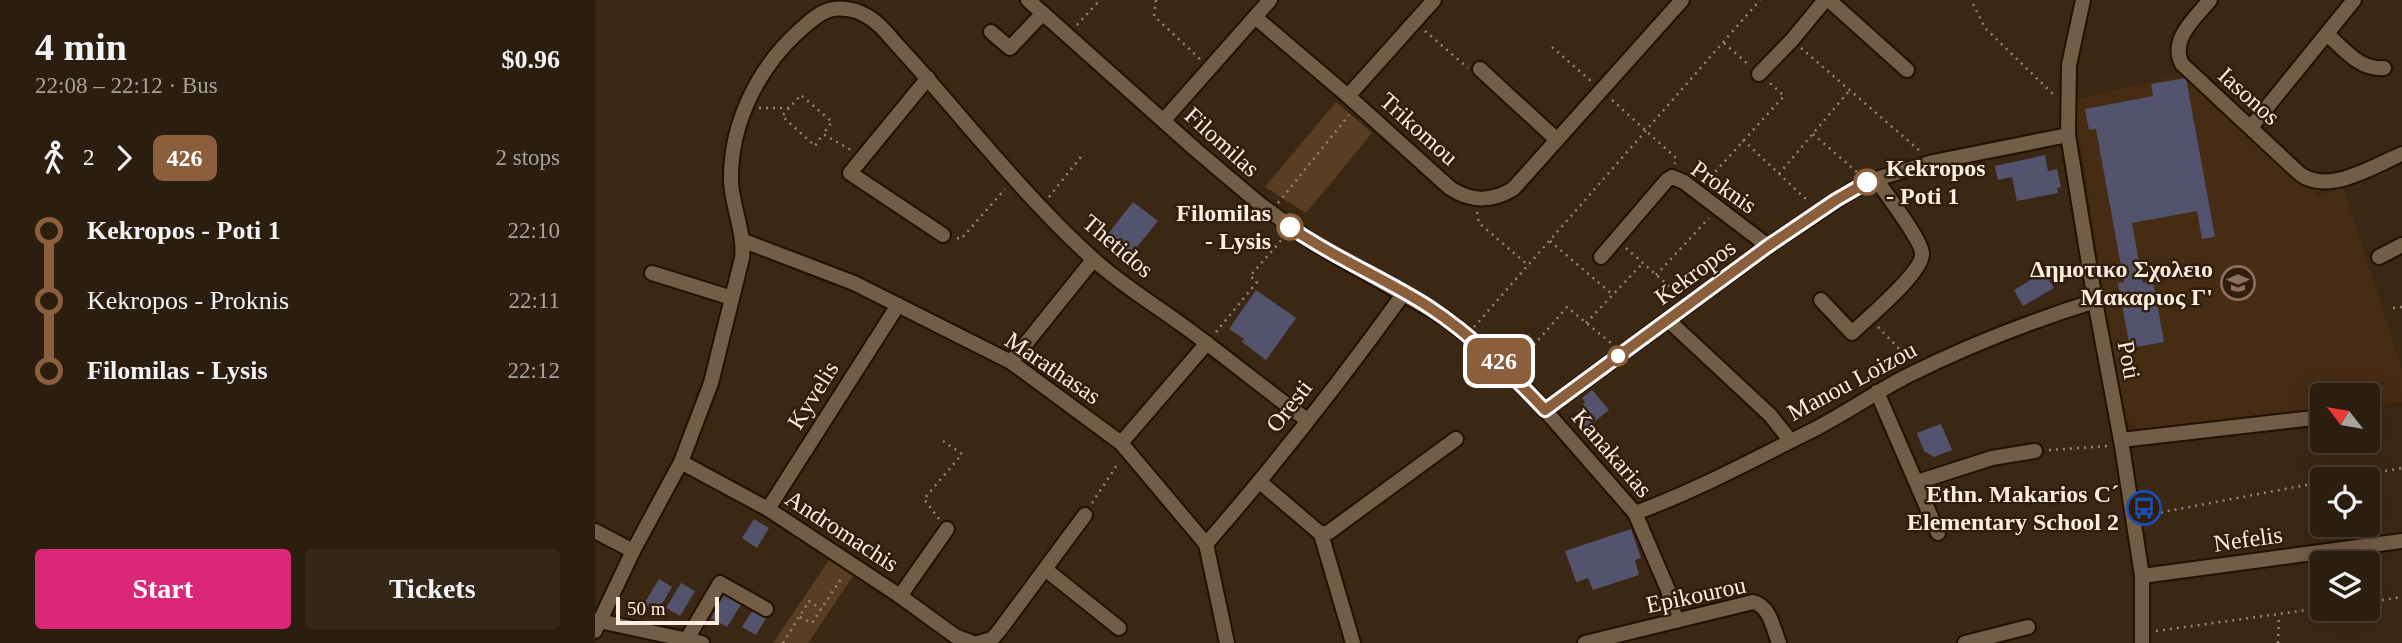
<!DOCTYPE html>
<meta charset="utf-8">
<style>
body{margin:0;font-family:"Times New Roman",serif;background:#342718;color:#f1f3f6;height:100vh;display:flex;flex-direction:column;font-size:26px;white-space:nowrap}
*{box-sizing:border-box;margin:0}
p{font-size:23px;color:#a6a29e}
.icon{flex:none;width:38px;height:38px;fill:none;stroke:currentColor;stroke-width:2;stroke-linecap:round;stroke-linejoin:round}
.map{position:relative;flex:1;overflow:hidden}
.details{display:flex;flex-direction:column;background:#2c1e0f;width:595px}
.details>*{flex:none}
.badge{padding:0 14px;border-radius:10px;font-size:24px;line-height:46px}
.needle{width:46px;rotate:301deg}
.controls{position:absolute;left:1715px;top:383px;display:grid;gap:14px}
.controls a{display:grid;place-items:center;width:70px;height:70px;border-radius:7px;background:#2c1e0f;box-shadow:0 7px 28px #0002,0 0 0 2px #483c2f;font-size:35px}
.scale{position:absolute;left:21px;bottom:18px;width:103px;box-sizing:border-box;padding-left:7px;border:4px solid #faede1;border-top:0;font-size:19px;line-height:24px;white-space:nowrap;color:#faede1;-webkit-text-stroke:5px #311e0a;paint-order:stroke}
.map>.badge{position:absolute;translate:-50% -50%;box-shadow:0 0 0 4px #fff}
.legs{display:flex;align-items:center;gap:10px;height:77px;padding:0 35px;font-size:23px}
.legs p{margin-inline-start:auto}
.head{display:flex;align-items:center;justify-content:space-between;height:119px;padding:0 35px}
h1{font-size:38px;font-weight:700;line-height:52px}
.button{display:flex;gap:14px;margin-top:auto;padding:14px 35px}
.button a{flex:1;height:80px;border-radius:7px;background:#db2777;color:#fff;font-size:28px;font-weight:700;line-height:80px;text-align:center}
.button a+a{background:#342718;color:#f1f3f6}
ul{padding:0 35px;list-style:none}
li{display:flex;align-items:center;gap:24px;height:70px;font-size:26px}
li i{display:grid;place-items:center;width:10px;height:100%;margin:0 9px;background:currentColor}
li i::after{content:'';width:18px;height:18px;margin:-9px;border:5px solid;border-radius:50%;background:#2c1e0f}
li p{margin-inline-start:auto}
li:first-child i{background:linear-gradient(#0000 50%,currentColor 0)}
li:last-child i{background:linear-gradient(currentColor 50%,#0000 0)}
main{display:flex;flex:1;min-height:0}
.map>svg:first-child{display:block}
.built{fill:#452c12}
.green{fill:#593e22}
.building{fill:#53536d}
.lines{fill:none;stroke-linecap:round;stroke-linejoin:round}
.minor-casing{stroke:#221000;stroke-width:18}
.path{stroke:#958575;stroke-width:2.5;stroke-dasharray:2 5;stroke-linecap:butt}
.minor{stroke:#725d47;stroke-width:14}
.line-1-casing{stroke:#fff;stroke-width:16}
.line-1{stroke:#8b5e3c;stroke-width:10}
.stop-1-dot{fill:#fff;stroke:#8b5e3c;stroke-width:3.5}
.labels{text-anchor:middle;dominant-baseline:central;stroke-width:5;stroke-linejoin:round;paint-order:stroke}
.street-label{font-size:24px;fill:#faede1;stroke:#311e0a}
.stop-label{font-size:24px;font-weight:bold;fill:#faede1;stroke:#311e0a;text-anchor:start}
.poi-label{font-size:24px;font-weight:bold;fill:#faede1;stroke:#311e0a;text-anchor:end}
</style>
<main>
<section class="details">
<div class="head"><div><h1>4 min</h1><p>22:08 – 22:12 · Bus</p></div><b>$0.96</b></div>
<div class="legs"><svg class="icon" aria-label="walk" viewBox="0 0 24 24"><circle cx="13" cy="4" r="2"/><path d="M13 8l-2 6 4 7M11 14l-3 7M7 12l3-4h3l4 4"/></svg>2<svg class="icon" aria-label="forward" viewBox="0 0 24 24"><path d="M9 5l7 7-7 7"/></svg><b class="badge" style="background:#8b5e3c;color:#fff">426</b><p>2 stops</p></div>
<ul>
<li><i style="color:#8b5e3c"></i><b>Kekropos - Poti 1</b><p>22:10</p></li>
<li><i style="color:#8b5e3c"></i><span>Kekropos - Proknis</span><p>22:11</p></li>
<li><i style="color:#8b5e3c"></i><b>Filomilas - Lysis</b><p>22:12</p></li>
</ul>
<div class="button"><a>Start</a><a>Tickets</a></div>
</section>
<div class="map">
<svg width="1807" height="643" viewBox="0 0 1807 643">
<rect width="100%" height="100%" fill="#3b2814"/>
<path class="built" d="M1589,74L1726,197L1748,186L1807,369V402L1773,405V396H1727V410L1543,429L1527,417L1479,100Z"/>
<g class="green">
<path d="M741,102L777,133L711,213L670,187Z"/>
<path d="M234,560L258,576L213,643H178Z"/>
</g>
<g class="building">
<path d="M1591,78L1620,237L1607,239L1602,211L1537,223L1548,283L1558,281L1569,342L1535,348L1523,283L1529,282L1501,129L1494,130L1490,109L1558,96L1556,84Z"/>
<path d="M1450,155L1453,171L1462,169L1466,187L1462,188L1463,193L1422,201L1417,177L1403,180L1400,166Z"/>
<path d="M538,202L563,221L533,258L509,239Z"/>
<path d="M1449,272L1459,288L1428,306L1419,290Z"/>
<path d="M661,290L701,318L671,360L647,342L649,339L634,329Z"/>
<path d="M997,390L1014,410L988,431L981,423L986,419L981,413L990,402L987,398Z"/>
<path d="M1346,424L1357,450L1339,457L1329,451L1322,433Z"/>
<path d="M159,519L174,528L162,548L147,538Z"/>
<path d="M1036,529L1046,558L1040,560L1044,575L998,590L993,578L981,582L970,551Z"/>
<path d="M64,579L77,587L62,612L49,604Z"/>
<path d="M86,583L100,591L85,616L71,608Z"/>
<path d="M130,593L147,603L132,627L116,618Z"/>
<path d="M158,610L171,618L161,635L147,627Z"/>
</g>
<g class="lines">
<g class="minor-casing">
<g id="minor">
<path d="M433,0L601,150L666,205L720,244L850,318L908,365L950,410L1040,513L1073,590L1081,621"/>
<path d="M1234,0L1312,70"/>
<path d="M1488,0L1474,65L1473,135L1500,301L1527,446L1547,576V643"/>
<path d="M1615,0C1600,18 1574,40 1587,64L1705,174C1734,195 1778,166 1807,154"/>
<path d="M660,17L753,96L855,188C876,202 896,202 918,189L1087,0"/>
<path d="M396,32L415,48L448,13"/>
<path d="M1732,34C1749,49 1764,70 1789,68"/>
<path d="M885,69L962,140"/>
<path d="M1164,74L1197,40L1230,0"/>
<path d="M333,78L255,173L348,235"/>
<path d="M753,96L839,0"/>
<path d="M569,120L675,0"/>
<path d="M1656,127L1759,0"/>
<path d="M149,241L259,283L416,362L526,443L611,544L632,643"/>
<path d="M1006,257L1072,180L1077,177L1089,182L1173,246"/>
<path d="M1784,257L1807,245"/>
<path d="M57,273L137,298"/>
<path d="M1226,300L1257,333C1271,319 1329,272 1327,253C1326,239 1290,193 1281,179"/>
<path d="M1073,320L1175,415L1195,440"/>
<path d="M416,362L498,260"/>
<path d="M1282,392L1343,533"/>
<path d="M950,410L1173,246L1259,189L1281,179L1338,162L1473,135"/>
<path d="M1526,440L1727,417"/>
<path d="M526,443L612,343"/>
<path d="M86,462L173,509L305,596L360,636L378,643"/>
<path d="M665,482L726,534L758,643"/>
<path d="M1322,482L1397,458L1440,451"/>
<path d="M173,509L303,305"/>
<path d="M1040,513C1101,491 1157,460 1214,432C1248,415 1279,393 1312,376C1372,346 1436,321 1500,301"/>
<path d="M0,531L38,551"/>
<path d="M726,534L734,532L861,439"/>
<path d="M611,544C681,464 747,379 809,293"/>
<path d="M450,569L524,628"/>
<path d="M1547,576L1807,541"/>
<path d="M305,596L352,529"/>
<path d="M4,621L107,643"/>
<path d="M0,631L38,551L86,462L116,383L147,258C150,232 137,207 136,181C135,124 163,68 204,31C213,23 222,14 234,10C245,7 260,9 270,15C284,22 294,36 304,47C328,73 351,100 374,127C413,172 452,217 497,258C525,284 559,304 590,327C631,357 671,390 712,420"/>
<path d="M92,639L125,583L171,609"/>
<path d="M383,643L397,639L404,631L490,515"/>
<path d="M990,643L1158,602C1175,606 1178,628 1184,643"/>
<path d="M1370,643L1433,627"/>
</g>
</g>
<g class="path">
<path d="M561,0L559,16L605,59"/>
<path d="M1378,4L1390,28L1461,97"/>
<path d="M482,25L505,0"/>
<path d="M830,31L873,68"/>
<path d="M1129,43L1155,66"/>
<path d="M957,47L997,82"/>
<path d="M1206,48L1325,151"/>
<path d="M1017,100L1081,158L1080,164"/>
<path d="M164,108H194L206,95L237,122L228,134L256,150"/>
<path d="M194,108L187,116L220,146L228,134"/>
<path d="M1218,134L1263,173"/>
<path d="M1148,140L1214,202"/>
<path d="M1184,174L1254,91"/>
<path d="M1111,182L1189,96L1174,82"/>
<path d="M454,197L489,153"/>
<path d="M683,203L754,115"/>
<path d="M882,212L884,223L934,266"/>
<path d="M362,238L366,239L410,189"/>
<path d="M955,241L1018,295"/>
<path d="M1031,248L1084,295"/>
<path d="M1061,275L1114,218"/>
<path d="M1798,308L1807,307"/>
<path d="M991,323L1047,264"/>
<path d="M879,327L1165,0"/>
<path d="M1283,327L1315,360"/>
<path d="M621,332L662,282L655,276L690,236"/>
<path d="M925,361L972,307L1017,344"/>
<path d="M1454,450L1513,446"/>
<path d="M1742,480L1807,468"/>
<path d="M497,503L524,462"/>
<path d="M1552,515L1727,482"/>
<path d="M344,519L329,499L367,454L348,441"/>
<path d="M1773,602L1807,597"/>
<path d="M205,617L217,623L248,576"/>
<path d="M1561,631L1727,608"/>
<path d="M188,643L214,601L226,609"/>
<path d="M1683,643L1684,615"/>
</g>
<use href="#minor" class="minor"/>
</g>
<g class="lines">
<g class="line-1-casing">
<path id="line-1" d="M695,227C739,258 789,278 834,307C878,336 914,372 950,410L1173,246L1241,200L1272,182"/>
</g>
<use href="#line-1" class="line-1"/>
</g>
<defs>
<g id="school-ring" transform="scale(1.75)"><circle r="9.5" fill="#311e0a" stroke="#8d6e63" stroke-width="1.5"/><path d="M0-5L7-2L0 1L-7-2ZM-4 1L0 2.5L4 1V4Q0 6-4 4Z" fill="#8d6e63"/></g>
<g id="bus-ring" transform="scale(1.75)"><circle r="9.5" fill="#311e0a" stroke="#1a4fb4" stroke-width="1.5"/><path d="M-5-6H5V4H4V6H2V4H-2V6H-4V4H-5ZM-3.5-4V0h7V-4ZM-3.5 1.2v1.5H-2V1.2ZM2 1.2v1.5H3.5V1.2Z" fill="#1a4fb4"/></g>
</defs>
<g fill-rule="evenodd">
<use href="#school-ring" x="1643" y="283"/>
<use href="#bus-ring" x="1549" y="508"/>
</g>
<g class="stop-1-dot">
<circle cx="1272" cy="182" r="12"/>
<circle cx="695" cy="227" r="12"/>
<circle cx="1023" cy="356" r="9"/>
</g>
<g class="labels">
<g class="street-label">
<text transform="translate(1654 96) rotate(42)">Iasonos</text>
<text transform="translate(824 129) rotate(42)">Trikomou</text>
<text transform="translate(627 142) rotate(42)">Filomilas</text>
<text transform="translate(1129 187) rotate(35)">Proknis</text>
<text transform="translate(523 246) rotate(40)">Thetidos</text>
<text transform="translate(1100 272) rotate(-36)">Kekropos</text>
<text transform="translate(1534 360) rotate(79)">Poti</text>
<text transform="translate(458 368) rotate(34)">Marathasas</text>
<text transform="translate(1257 381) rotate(-28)">Manou Loizou</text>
<text transform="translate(218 395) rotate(-58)">Kyvelis</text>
<text transform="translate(694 406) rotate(-52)">Oresti</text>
<text transform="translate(1017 453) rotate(49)">Kanakarias</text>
<text transform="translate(247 531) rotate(33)">Andromachis</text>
<text transform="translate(1653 539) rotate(-8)">Nefelis</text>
<text transform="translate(1101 595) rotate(-12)">Epikourou</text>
</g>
<g class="stop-label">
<text x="1291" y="168">Kekropos<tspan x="1291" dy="28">- Poti 1</tspan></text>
<text x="676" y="213" text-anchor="end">Filomilas<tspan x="676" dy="28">- Lysis</tspan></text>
</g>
<g class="poi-label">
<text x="1618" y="269">Δημοτικο Σχολειο<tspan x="1618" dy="28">Μακαριος Γ'</tspan></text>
<text x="1524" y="494">Ethn. Makarios C´<tspan x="1524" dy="28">Elementary School 2</tspan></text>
</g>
</g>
</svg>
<div class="controls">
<a><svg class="needle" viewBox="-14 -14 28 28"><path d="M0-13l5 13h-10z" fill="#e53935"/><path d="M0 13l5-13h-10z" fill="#a6a29e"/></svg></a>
<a><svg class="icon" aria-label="locate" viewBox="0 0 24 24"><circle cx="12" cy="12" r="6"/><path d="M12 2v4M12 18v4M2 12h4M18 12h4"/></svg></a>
<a><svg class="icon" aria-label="layers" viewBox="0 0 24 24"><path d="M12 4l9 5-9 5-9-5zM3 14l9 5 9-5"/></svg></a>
</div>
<div class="scale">50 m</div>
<b class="badge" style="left:904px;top:361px;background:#8b5e3c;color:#fff">426</b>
</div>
</main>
